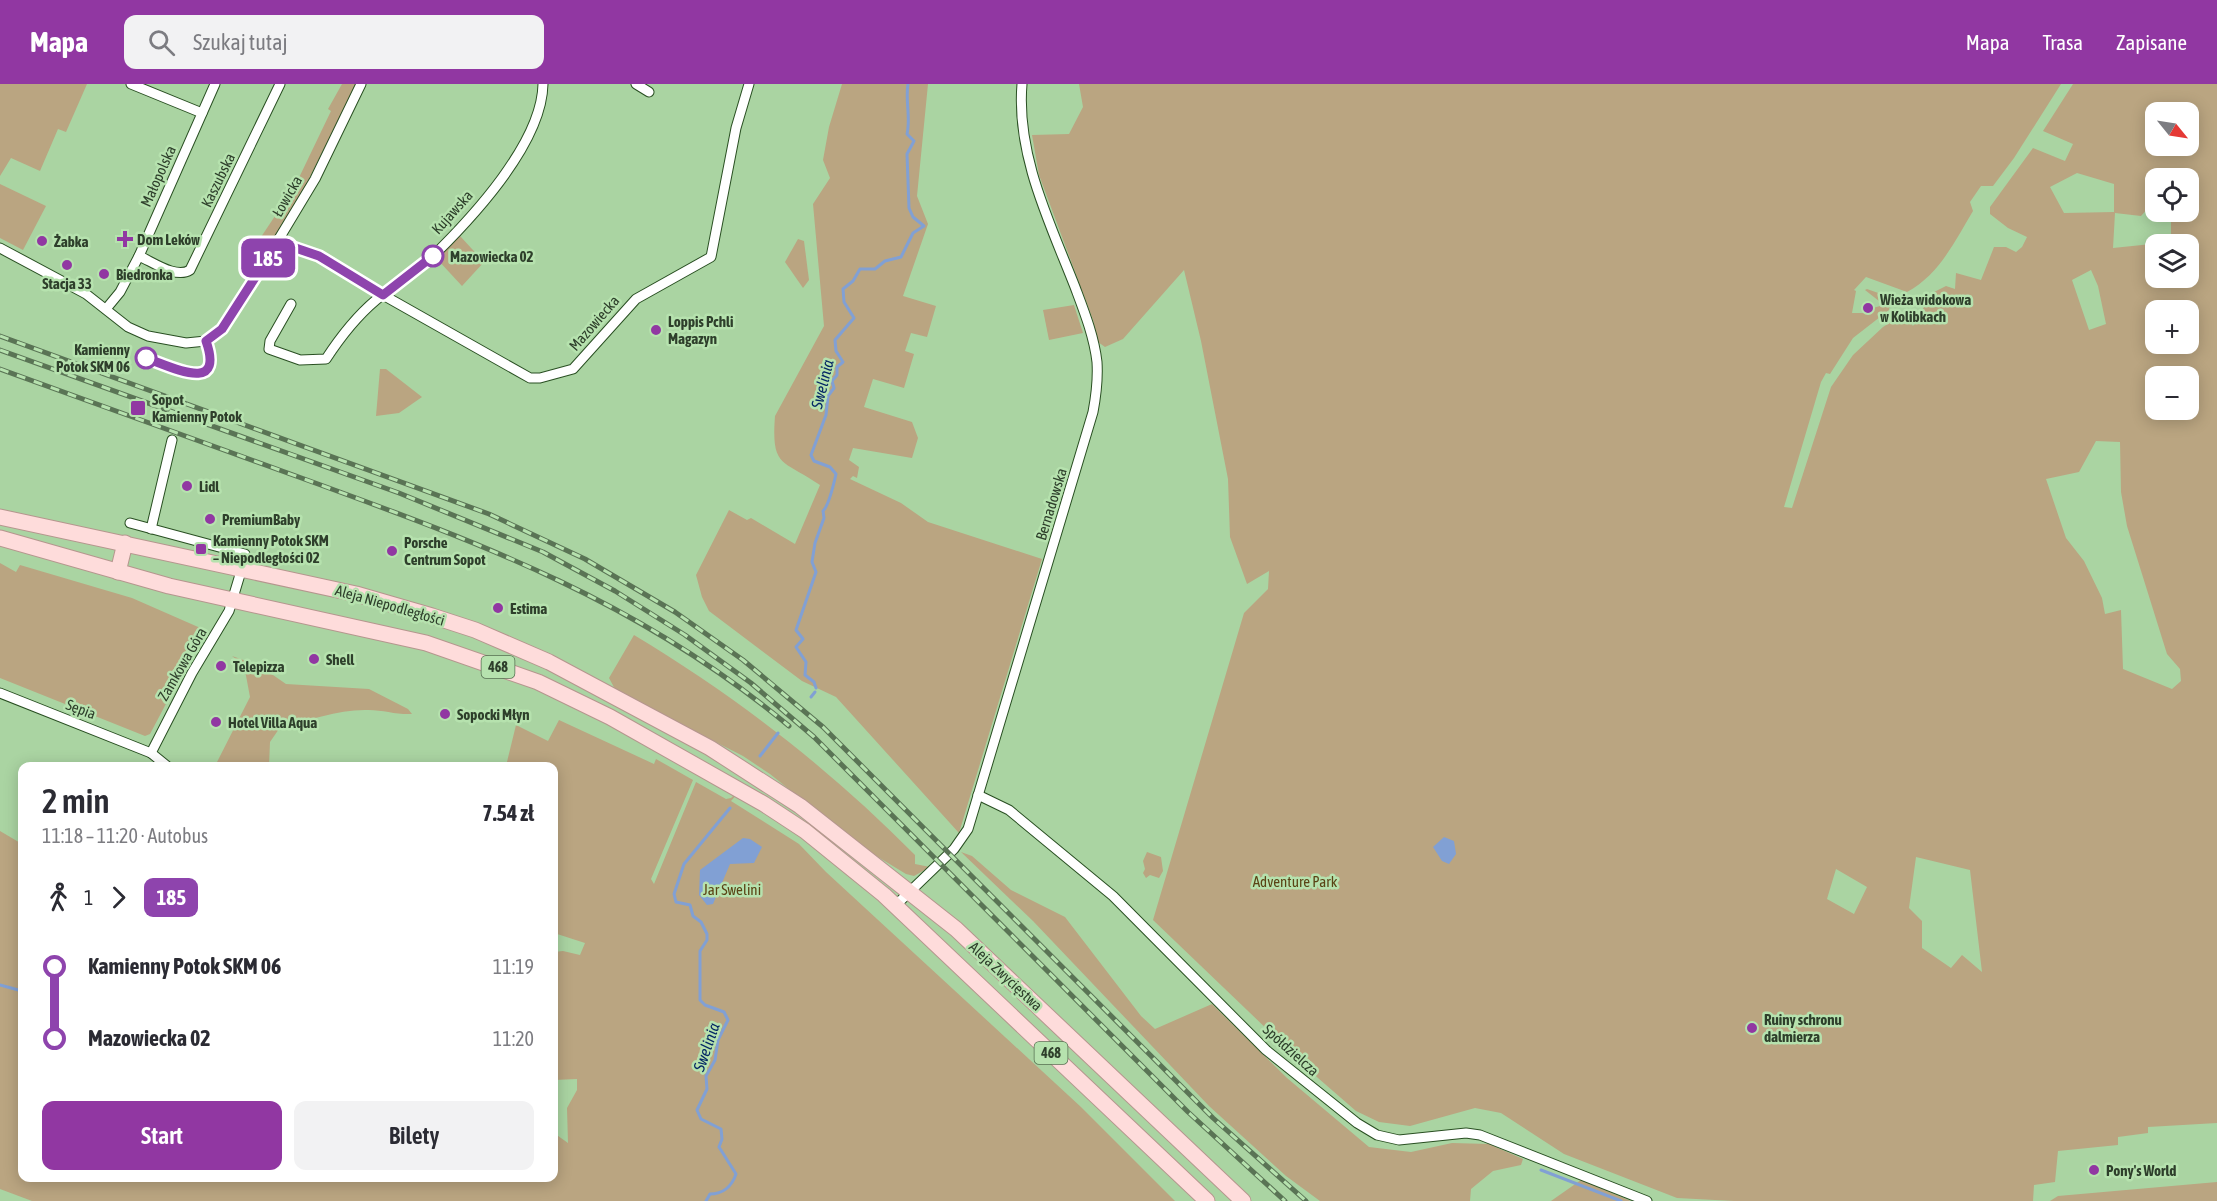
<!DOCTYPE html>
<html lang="pl">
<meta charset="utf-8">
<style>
body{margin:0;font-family:"Asap Condensed",sans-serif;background:#f2f2f3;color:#2b2b33;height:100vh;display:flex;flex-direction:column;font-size:22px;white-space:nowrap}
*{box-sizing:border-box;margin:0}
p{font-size:20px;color:#7c7c81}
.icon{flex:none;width:33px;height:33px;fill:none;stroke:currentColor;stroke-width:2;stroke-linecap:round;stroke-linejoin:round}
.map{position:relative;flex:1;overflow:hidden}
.panel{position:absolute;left:18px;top:678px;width:540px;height:420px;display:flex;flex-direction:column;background:#fff;border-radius:12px;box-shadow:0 3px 15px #0003}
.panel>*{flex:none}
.badge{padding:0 12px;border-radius:9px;font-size:21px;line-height:39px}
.needle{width:39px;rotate:120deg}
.tools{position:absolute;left:2145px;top:18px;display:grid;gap:12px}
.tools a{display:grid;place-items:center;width:54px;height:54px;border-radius:12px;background:#fff;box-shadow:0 3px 15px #0003;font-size:30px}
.map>.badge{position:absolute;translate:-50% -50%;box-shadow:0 0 0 3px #fff}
.legs{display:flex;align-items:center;gap:9px;height:66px;padding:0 24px;font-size:20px}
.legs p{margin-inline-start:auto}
.headline{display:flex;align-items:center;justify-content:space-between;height:102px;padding:0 24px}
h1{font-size:33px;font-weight:600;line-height:45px}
.cta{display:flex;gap:12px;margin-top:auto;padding:12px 24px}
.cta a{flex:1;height:69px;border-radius:12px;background:#9137a2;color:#fff;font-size:24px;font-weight:600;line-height:69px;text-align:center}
.cta a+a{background:#f2f2f3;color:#2b2b33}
ul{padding:0 24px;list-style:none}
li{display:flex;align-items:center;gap:21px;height:72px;font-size:22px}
li i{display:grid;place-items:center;width:9px;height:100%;margin:0 8px;background:currentColor}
li i::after{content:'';width:15px;height:15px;margin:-8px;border:4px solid;border-radius:50%;background:#fff}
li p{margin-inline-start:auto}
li:first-child i{background:linear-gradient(#0000 50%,currentColor 0)}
li:last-child i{background:linear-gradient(currentColor 50%,#0000 0)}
header{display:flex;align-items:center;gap:36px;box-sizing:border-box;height:84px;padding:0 30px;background:#9137a2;color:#fff}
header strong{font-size:28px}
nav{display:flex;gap:33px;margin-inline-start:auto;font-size:21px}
.search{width:420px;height:54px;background:#f2f2f3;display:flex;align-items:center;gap:15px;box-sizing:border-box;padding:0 21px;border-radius:12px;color:#7c7c81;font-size:22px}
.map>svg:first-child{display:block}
.green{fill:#baa581;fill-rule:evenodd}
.water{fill:#81a0d4}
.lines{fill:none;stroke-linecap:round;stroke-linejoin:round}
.stream{stroke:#81a0d4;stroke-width:3}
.street-casing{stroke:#294f22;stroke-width:11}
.primary-casing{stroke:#b5968e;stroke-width:17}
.street{stroke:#fff;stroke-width:9}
.primary{stroke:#fedcdb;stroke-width:15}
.rail-casing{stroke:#5a7455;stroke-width:5}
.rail{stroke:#b6e2ae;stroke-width:3;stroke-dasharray:9;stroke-linecap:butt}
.line-1-casing{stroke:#fff;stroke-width:14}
.line-1{stroke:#8e44ad;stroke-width:9}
.poi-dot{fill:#9137a2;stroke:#b6e2ae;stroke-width:2}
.stop-1-dot{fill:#fff;stroke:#8e44ad;stroke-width:3}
.labels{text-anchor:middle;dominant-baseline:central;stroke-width:5;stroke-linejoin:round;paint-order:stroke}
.shield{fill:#b6e2ae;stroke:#577052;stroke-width:1.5}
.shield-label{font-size:14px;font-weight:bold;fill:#2e3f2b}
.street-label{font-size:15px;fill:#2e3f2b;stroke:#b6e2ae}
.poi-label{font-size:15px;font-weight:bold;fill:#2e3f2b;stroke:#b6e2ae;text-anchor:start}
.stop-label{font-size:15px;font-weight:bold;fill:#2e3f2b;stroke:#b6e2ae;text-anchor:start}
.park-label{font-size:15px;fill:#5a4315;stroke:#b6e2ae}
.water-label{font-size:16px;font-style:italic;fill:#042764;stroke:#b6e2ae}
</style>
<header>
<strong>Mapa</strong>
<div class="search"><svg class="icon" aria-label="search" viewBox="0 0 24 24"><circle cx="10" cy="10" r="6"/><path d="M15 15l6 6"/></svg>Szukaj tutaj</div>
<nav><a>Mapa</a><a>Trasa</a><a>Zapisane</a></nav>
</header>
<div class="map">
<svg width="2217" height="1117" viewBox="0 0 2217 1117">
<rect width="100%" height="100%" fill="#aad4a2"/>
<g class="green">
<path d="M0,0H87L66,48L58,45L40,87L11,74L0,92Z"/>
<path d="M342,0H356L302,109L270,160L266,163L257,159L295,102L331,27L328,25Z"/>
<path d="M842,0H928L917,112L928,140L903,212L936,222L927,253L911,249L905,267L914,270L904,304L873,295L864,323L912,338L918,354L912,374L853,364L849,376L859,383L857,394L853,392L850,395L901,419L928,438L1042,475L959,749L836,613L802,597L709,527L702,513L696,491L729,426L747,436L751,434L795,460L820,401C783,375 771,385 775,332L824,242L813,120L830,94L823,76L829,43Z"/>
<path d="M1079,0H2061L2014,74L1993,102H1981L1970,118L1973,127C1955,157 1939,191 1907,208L1866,193L1854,206L1856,207L1852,229H1868L1873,224L1880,222L1879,217L1865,206L1867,205L1881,210L1890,220L1889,226L1853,254L1830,290L1826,289L1821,298L1784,423L1792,424L1831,303L1853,271L1883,243L1899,233L1907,234L1913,242L1932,209L1946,202L1955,205L1956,189L1981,196L1994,163H2006L2016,168L2022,163L2027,153L2008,144L1990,130V123L2033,64L2065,77L2073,60L2043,47L2073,0H2217V1039L2148,1043V1049L2118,1053V1061L2058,1067L2055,1098L2034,1101L2033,1117H1734L1677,1114L1564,1070L1501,1029L1475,1024L1410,1042L1379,1038L1356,1027L1318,994L1153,836L1244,529L1268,505L1269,487L1247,500L1230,453L1228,395L1201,257L1184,186L1123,255L1105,263L1098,258L1093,236L1039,91L1032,51L1069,50L1083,23ZM2156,28H2188V62H2156ZM2077,89L2114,100V128L2064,129L2050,103ZM2156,94H2188V128H2167L2171,129V158L2113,164L2115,129L2141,132L2148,124L2155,125ZM2156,160H2188V194H2156ZM2091,186L2098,202L2106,240L2089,246L2072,196ZM2156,226H2188V260H2156ZM2156,292H2188V326H2156ZM2096,357L2120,358L2121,408L2127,442L2167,570L2180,585L2181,597L2172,605L2123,585L2121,526L2105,530L2102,514L2084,477L2066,454L2046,395L2079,388ZM1916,773L1970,786L1982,888L1962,871L1951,884L1922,864V837L1909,824ZM1836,785L1867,803L1854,830L1827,815Z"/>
<path d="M0,100L46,122L23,166L0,154Z"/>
<path d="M460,152L484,178L462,202L437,175Z"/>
<path d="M798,155L804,157L809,196L803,204L785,178Z"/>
<path d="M1074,221L1083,249L1049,256L1043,226Z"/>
<path d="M380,285H386L422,313L399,329L376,332Z"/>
<path d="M0,479L16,488L20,481L132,514L205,546L150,650L145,652L0,594Z"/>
<path d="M634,551C737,613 830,685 915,771V780L930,783L914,792L906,790L860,762L770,690L743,672L616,607L609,594Z"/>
<path d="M232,572L260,582L286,600L369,605L408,625L412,630C396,631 381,625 365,626C336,626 309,637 281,642L270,658L269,682H215L250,613L244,581Z"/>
<path d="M559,636L654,680L656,675L693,696L651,795L654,800L696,698L726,715L731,714L746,700L731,717L799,760L826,788L1081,1023L1175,1117H32L0,1105V747L22,760V1094H554V1049L568,1059L567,1024L577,1006V995L554,996V868L563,867L580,871L585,859L554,849V682H506L516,641L548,657Z"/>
<path d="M961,768L972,772L1011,806L1065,833L1141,932L1155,945L1212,920L1287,994L1369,1063L1411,1068L1452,1059L1489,1060L1523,1075L1521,1081L1493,1087L1471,1105L1470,1117H1320L1286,1092L1209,1022L1033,837Z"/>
<path d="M1147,768L1161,773L1163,787L1159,794L1150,791L1146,794L1143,789L1145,785L1143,777Z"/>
<path d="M1581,1096L1631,1117H1551Z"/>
<path d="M2217,1098V1117H2050L2058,1112Z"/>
</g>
<g class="water">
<path d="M1444,753L1454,757L1456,770L1449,780L1442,777L1433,763Z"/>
<path d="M743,754L750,755L762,763L754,779L730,780L713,820L707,821L699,811L700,786Z"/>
</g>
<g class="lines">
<g class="stream">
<path d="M816,604L814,598L805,591L806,578L796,563L803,555L796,546L816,488L812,478L815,459L824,434L823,427C829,421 834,399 836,390L830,383L814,377L811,371L826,331L828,312L834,304L832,297L837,291V283L843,278L836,267L835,256L854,234L844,218L843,205L853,197L860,185H875L885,177L901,173L913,149L924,142L913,133L909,124L907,70L914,57L907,50C911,33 905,17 908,0"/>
<path d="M811,613L815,608"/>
<path d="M760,672L778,649"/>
<path d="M0,901L22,907"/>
<path d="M1541,1086L1621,1117"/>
<path d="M706,1117L710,1110C723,1110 732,1102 736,1090L719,1063L722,1055L721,1045L701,1035L697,1026L707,1005L706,992L715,976L718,956L728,936L724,928L705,921L700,916V867L707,856V850L701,838L693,832L690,821L676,818L674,810L684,780L730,724"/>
</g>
<g class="street-casing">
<g id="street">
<path d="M131,0L202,29"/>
<path d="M636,0L649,8"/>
<path d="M277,158L319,172L383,211L530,294H540L573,285L636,215L711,173L736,44L749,0"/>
<path d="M0,164L86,210L128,243L148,252L186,259L206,257L222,245L277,158L315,95L361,0"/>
<path d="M139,172C153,178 176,195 190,186L280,0"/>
<path d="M291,220L270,257L269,265L300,276L326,275C339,255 357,232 376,216C394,201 414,190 431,174C472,134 542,59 543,0"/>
<path d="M106,225L120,208L139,172L215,0"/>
<path d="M130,439L245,470"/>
<path d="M151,445L172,356"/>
<path d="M0,609L151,669L167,682"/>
<path d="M151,669L192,589L229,527L242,484"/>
<path d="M978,711L1009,726L1113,812L1266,966L1357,1039L1377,1051L1399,1056L1466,1049L1480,1051L1647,1117"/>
<path d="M896,821L954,765L968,745L1093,328C1096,312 1098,294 1097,278C1094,252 1084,227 1075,203C1050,139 1016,71 1022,0"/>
</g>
</g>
<g class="primary-casing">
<g id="primary">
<path d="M0,433L356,510L432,532L475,546L549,578L710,664L800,722L956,845L1243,1117"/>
<path d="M0,454L169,502L426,559L538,598L610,633L764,720L805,747L884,811L1207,1117"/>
<path d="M118,488L125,459"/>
</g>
</g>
<use href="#street" class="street"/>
<use href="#primary" class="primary"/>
<g class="rail-casing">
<g id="rail">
<path d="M0,252L489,430L585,475L675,528L743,576L823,643L1213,1034L1306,1117"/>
<path d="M0,266L399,409L543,468L615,507L685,551L751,599L814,653L1188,1028L1285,1117"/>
<path d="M0,285C102,322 205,359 307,396C486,461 640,518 789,642"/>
</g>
</g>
<use href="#rail" class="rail"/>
</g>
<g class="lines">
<g class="line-1-casing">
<path id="line-1" d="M146,274C172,283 225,311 206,257L222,245L278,158L319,172L383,211L433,172"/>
</g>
<use href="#line-1" class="line-1"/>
</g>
<g class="poi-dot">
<path d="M122 146h6v6h6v6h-6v6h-6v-6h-6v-6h6z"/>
<circle cx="42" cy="157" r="6"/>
<circle cx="67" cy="181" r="6"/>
<circle cx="104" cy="190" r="6"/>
<circle cx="1868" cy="224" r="6"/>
<circle cx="656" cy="246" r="6"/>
<rect x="130" y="316" width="16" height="16" rx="3"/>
<circle cx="187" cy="402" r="6"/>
<circle cx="210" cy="435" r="6"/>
<rect x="195" y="459" width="12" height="12" rx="3"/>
<circle cx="392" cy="467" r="6"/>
<circle cx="498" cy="524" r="6"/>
<circle cx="314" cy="575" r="6"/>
<circle cx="221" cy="582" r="6"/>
<circle cx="445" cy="630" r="6"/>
<circle cx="216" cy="638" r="6"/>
<circle cx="1752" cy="944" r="6"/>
<circle cx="2094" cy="1086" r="6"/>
</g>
<g class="stop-1-dot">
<circle cx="433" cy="172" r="10"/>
<circle cx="146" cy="274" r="10"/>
</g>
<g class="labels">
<g class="shield">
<rect x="481.5" y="572" width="33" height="22" rx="4.5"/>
<rect x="1034.5" y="958" width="33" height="22" rx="4.5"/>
</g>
<g class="shield-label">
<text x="498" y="583">468</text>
<text x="1051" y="969">468</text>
</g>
<g class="street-label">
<text transform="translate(158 92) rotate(-66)">Małopolska</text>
<text transform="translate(218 96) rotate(-64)">Kaszubska</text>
<text transform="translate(287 112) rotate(-60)">Łowicka</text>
<text transform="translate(452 128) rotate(-48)">Kujawska</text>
<text transform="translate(594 239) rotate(-49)">Mazowiecka</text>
<text transform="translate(1051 420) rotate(-73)">Bernadowska</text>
<text transform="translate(390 521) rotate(16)">Aleja Niepodległości</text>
<text transform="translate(182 580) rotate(-60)">Zamkowa Góra</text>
<text transform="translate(81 625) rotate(21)">Sępia</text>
<text transform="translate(1006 892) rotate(43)">Aleja Zwycięstwa</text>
<text transform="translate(1291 966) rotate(42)">Spółdzielcza</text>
</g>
<g class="poi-label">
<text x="137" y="155">Dom Leków</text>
<text x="54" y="157">Żabka</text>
<text x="116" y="190">Biedronka</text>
<text x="67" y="199" text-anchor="middle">Stacja 33</text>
<text x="1880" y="215">Wieża widokowa<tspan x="1880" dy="17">w Kolibkach</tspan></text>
<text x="668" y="237">Loppis Pchli<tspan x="668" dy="17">Magazyn</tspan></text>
<text x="152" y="315">Sopot<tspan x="152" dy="17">Kamienny Potok</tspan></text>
<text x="199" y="402">Lidl</text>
<text x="222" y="435">PremiumBaby</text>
<text x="213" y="456">Kamienny Potok SKM<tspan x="213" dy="17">– Niepodległości 02</tspan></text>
<text x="404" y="458">Porsche<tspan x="404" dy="17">Centrum Sopot</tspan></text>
<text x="510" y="524">Estima</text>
<text x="326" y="575">Shell</text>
<text x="233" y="582">Telepizza</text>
<text x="457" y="630">Sopocki Młyn</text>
<text x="228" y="638">Hotel Villa Aqua</text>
<text x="1764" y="935">Ruiny schronu<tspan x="1764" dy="17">dalmierza</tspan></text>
<text x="2106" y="1086">Pony's World</text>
</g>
<g class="stop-label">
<text x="450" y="172">Mazowiecka 02</text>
<text x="130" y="265" text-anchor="end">Kamienny<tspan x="130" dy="17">Potok SKM 06</tspan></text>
</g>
<g class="park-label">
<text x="1295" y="797">Adventure Park</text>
<text x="732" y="805">Jar Swelini</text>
</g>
<g class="water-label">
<text transform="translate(822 300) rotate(-76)">Swelinia</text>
<text transform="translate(706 963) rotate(-71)">Swelinia</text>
</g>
</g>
</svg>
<div class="tools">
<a><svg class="needle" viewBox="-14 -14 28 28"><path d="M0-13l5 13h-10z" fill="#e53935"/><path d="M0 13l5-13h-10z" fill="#7c7c81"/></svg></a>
<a><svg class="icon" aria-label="locate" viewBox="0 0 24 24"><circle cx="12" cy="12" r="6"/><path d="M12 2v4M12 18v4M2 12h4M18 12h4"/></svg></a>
<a><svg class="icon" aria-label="layers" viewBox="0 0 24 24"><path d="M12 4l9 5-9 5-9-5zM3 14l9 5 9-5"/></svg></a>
<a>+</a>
<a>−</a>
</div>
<b class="badge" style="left:268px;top:174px;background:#8e44ad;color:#fff">185</b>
<section class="panel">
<div class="headline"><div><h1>2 min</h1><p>11:18 – 11:20 · Autobus</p></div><b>7.54 zł</b></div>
<div class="legs"><svg class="icon" aria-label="walk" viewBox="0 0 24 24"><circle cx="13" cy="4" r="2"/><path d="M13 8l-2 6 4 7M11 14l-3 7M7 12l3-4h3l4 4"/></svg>1<svg class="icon" aria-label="forward" viewBox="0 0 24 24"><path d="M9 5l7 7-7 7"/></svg><b class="badge" style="background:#8e44ad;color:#fff">185</b></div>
<ul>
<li><i style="color:#8e44ad"></i><b>Kamienny Potok SKM 06</b><p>11:19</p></li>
<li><i style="color:#8e44ad"></i><b>Mazowiecka 02</b><p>11:20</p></li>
</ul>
<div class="cta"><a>Start</a><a>Bilety</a></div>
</section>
</div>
